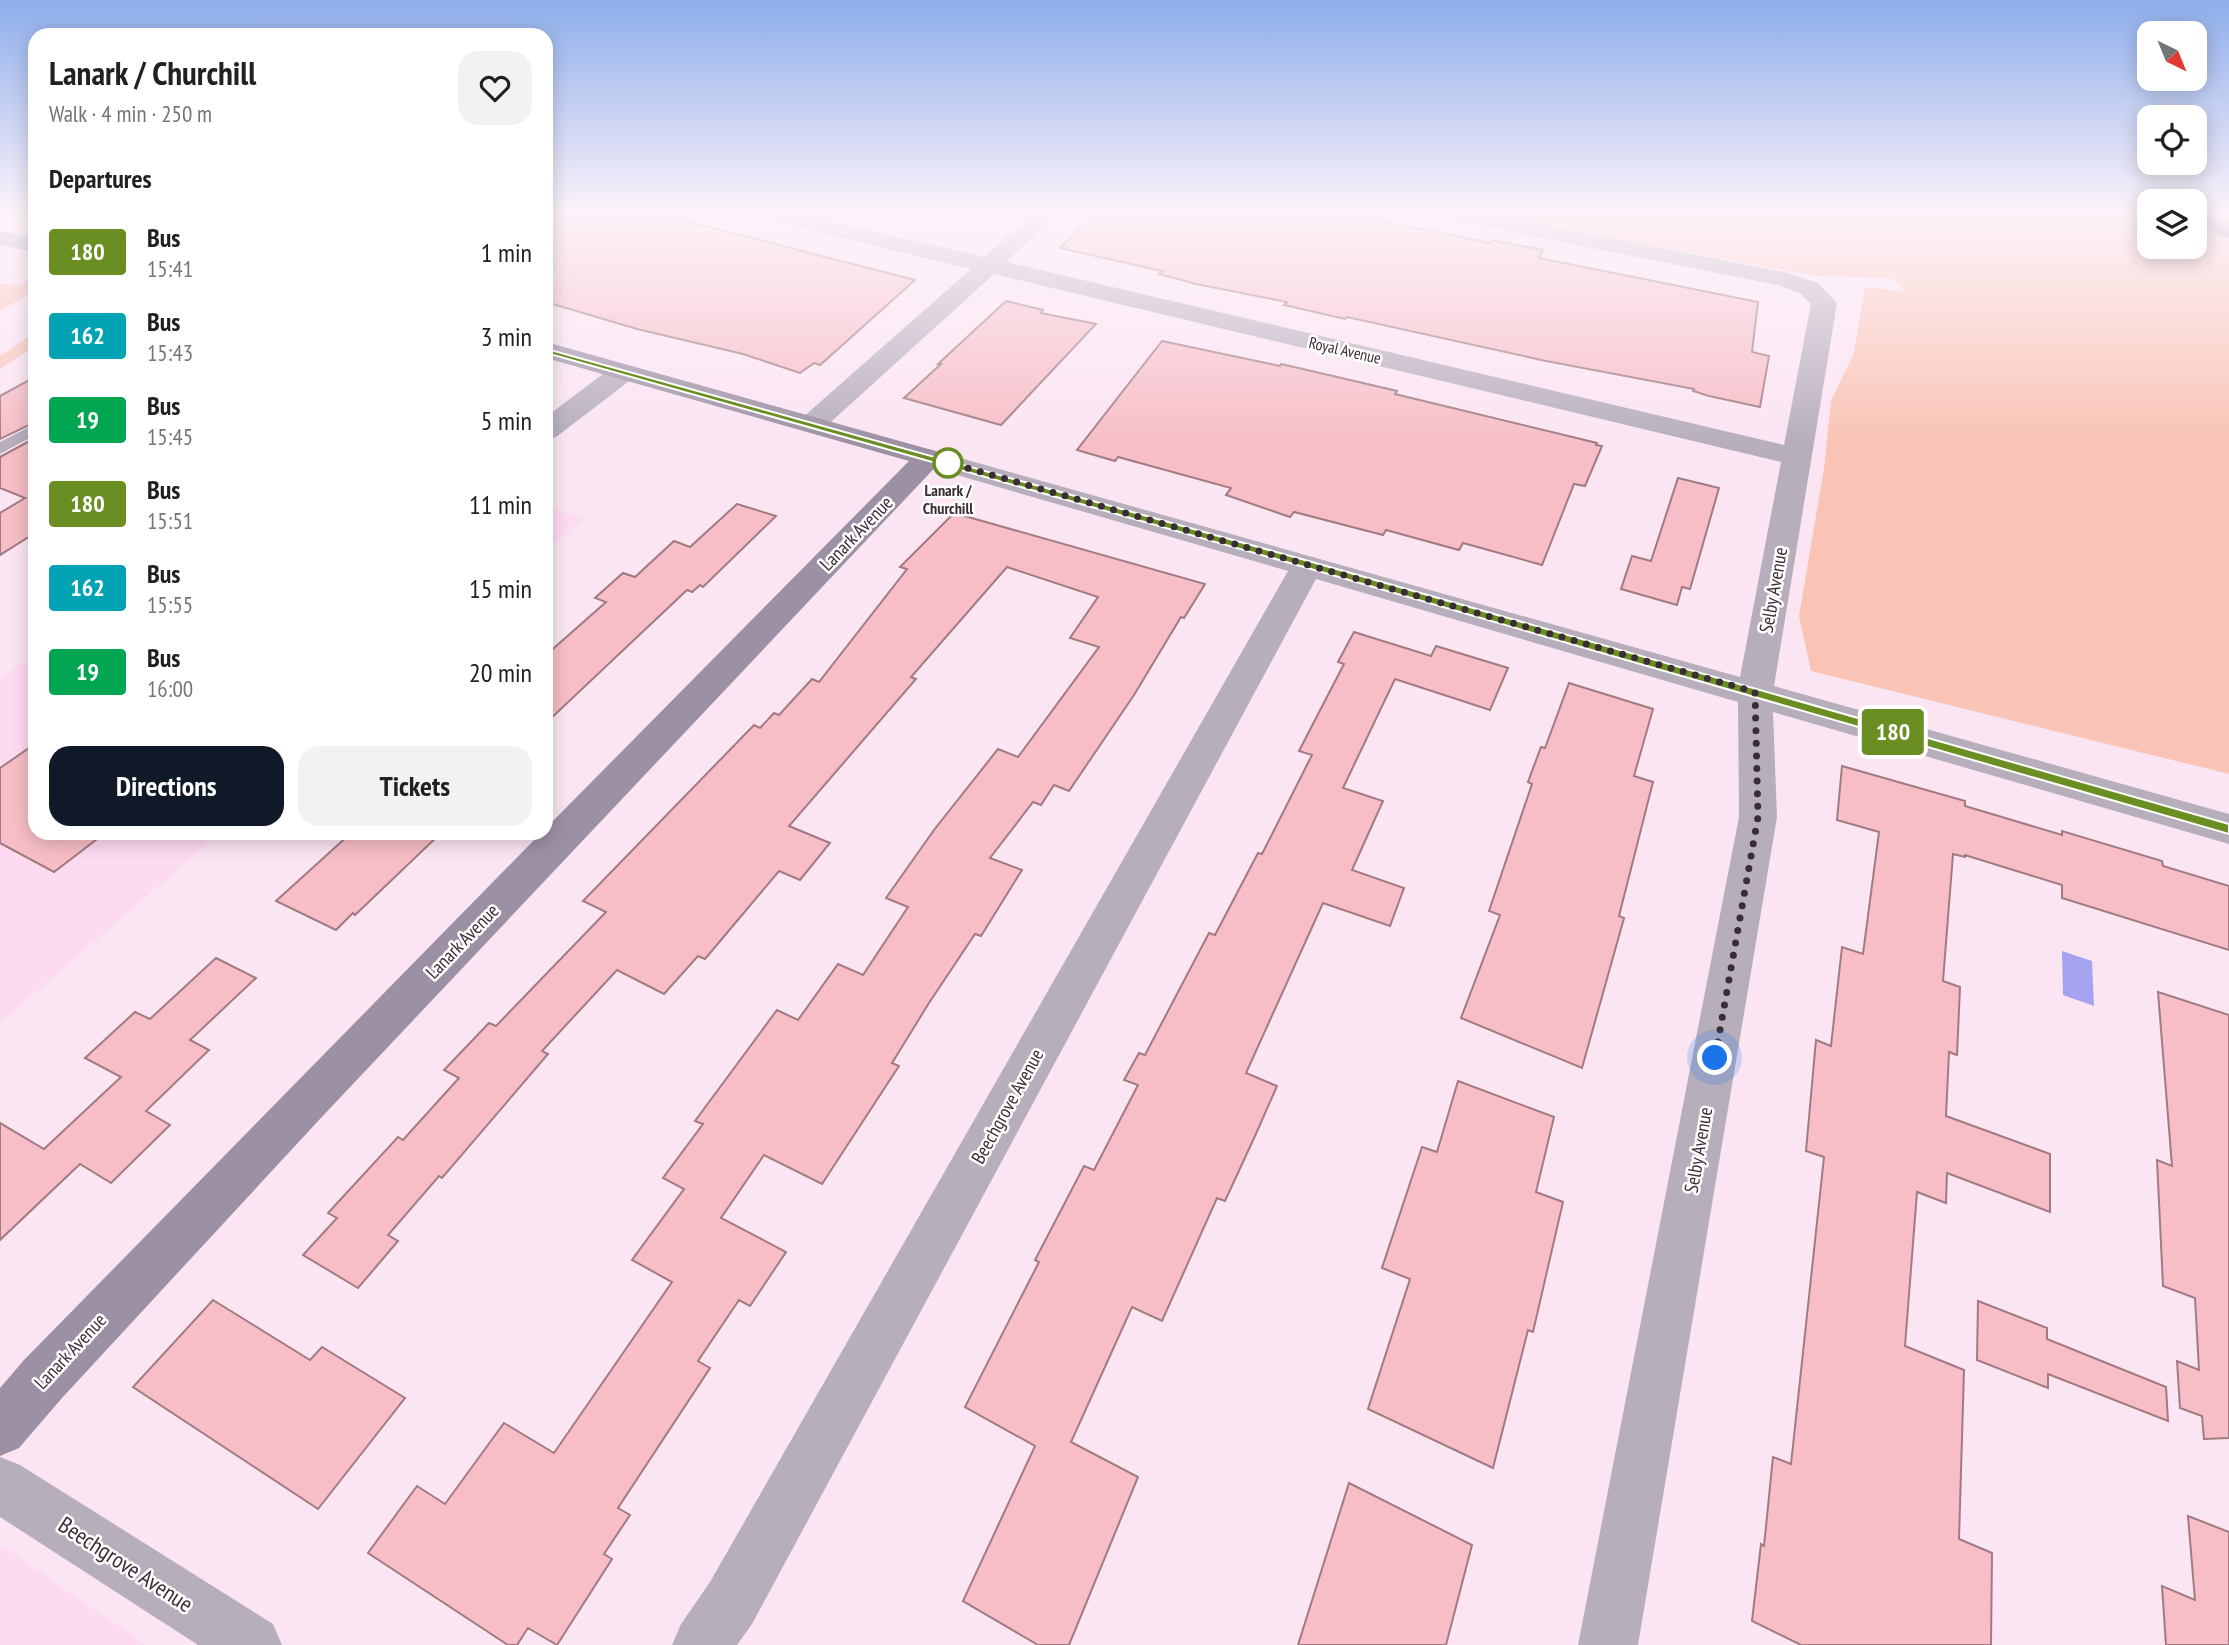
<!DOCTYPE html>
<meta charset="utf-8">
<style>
body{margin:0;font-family:"PT Sans Narrow",sans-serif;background:#f2f2f2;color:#202124;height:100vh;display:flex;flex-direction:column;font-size:26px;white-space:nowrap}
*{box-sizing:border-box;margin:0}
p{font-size:23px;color:#757577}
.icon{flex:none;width:38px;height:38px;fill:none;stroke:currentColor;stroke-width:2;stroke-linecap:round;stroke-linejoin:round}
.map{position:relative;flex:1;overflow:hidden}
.details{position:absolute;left:28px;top:28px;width:525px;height:812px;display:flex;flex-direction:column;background:#fff;border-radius:21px;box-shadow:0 4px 18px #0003}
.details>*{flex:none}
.badge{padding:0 14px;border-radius:5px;font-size:24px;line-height:46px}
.needle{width:46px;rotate:137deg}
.tools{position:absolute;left:2137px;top:21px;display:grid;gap:14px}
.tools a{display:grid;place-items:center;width:70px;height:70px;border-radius:14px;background:#fff;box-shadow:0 4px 18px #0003;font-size:35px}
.you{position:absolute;width:35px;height:35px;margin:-18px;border:5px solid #fff;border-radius:50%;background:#1a73e8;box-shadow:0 0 0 10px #1a73e833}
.map>.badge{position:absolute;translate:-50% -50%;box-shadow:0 0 0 4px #fff}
h2{padding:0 21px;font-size:26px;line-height:63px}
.round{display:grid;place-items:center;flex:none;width:74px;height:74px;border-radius:21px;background:#f2f2f2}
.head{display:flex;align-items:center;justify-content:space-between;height:119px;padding:0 21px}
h1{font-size:33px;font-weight:600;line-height:52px}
.primary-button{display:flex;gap:14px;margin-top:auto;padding:14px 21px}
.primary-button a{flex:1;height:80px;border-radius:21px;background:#111827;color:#fff;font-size:28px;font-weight:600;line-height:80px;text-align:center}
.primary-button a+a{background:#f2f2f2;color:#202124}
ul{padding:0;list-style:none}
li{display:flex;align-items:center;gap:21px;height:84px;padding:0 21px}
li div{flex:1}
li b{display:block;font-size:26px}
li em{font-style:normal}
li .badge{min-width:77px;font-weight:700;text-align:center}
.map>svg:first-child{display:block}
.built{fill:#fddaf0}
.green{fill:#f9c4b5}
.water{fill:#a5a3f0}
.building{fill:#f7bec7;stroke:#a17b81;stroke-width:2}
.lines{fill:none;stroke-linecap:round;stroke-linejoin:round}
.lane{fill:#b7aebc;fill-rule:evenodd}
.street{fill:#b7aebc;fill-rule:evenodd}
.secondary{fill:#9c90a4;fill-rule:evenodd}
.highway{fill:#796784;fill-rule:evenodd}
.line{fill:#6b8e23;stroke:#fff;stroke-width:2}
.walk{stroke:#3a2d35;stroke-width:7;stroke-dasharray:0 12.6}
.stop-dot{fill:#fff;stroke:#6b8e23;stroke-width:3.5}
.labels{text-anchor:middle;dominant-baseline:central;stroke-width:5;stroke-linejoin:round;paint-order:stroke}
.far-street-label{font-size:16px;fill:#3a2d35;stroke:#fff}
.far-stop-label{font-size:16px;font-weight:bold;fill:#3a2d35;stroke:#fff}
.street-label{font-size:19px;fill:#3a2d35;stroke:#fff}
.near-street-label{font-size:23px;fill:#3a2d35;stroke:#fff}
</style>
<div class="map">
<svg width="2229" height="1645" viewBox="0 0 2229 1645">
<rect width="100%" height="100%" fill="#fbe5f3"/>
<g class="built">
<path d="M546,506L583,519L546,551Z"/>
<path d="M35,655V833H220L0,1023V678Z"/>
<path d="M4,1547L146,1645H0V1548Z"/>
</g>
<g class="green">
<path d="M1488,214H2149V247H2194L2195,214H2229V774L1811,671L1799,616L1824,469L1831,401L1854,353L1865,287L1907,292L1891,278L1815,276Z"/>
<path d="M35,275V290L0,311V284L20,285Z"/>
<path d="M35,332V346L0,369V356Z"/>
</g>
<path class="water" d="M2062,951L2092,961L2094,1006L2063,995Z"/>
<g class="building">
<path d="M546,214H680L678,219L915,280L820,365L814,363L800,373L743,354L637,329L546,302Z"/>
<path d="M1095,214H1346L1490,243L1492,240L1543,250L1539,258L1758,302L1752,352L1769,356L1760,407L1709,396L1693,391L1694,389L1546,361L1347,317L1345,319L1284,305L1287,302L1196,284L1159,274L1162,271L1060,248Z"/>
<path d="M1006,301L1043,310L1041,313L1096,324L1001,425L904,398L941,364H938Z"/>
<path d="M1162,341L1280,366L1281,364L1397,391L1395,394L1597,443L1596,445L1602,446L1585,486L1574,484L1542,565L1463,543L1459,550L1386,530L1383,535L1294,512L1290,517L1226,495L1231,488L1118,457L1115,461L1077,450Z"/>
<path d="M35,377V422L0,439V396Z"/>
<path d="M35,438V533L0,555V513L25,498L0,488V457Z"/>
<path d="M1678,478L1719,488L1690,589L1682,587L1677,605L1621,589L1632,556L1651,561Z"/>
<path d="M737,504L776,516L703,587L700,585L692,592L687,590L546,723V655L606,602L595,598L623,573L635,577L674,541L690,547Z"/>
<path d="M954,513L1205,584L1184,618L1181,617L1134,695L1069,791L1054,785L1041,805L1033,802L990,858L1022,870L981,936L975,934L929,1003L892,1063L899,1066L822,1184L764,1155L721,1218L786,1252L750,1306L739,1300L698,1361L710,1368L618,1508L630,1515L604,1554L612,1559L557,1645L528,1628L517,1645H508L368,1553L417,1486L445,1504L504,1423L554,1453L672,1282L632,1260L684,1189L663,1178L703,1124L695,1121L777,1010L798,1020L838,964L863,975L908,907L886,898L934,830L998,749L1018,757L1099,647L1070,638L1098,597L1007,567L911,677L916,679L789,826L830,843L800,880L779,871L705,959L698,956L664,994L617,970L542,1051L548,1054L442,1178L439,1176L388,1235L398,1241L358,1288L303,1255L337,1218L328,1213L398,1137L403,1140L459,1078L444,1070L489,1023L496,1026L606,912L583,901L754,725L760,728L774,713L779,715L812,679L819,682L907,569L900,567Z"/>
<path d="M1354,632L1431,656L1436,646L1508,668L1490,710L1395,679L1343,788L1383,801L1352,870L1404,888L1390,926L1323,903L1246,1073L1277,1086L1255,1136L1225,1201L1217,1198L1162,1321L1132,1307L1071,1442L1138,1477L1069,1645H1038L963,1601L1035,1446L965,1407L1039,1262L1035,1260L1084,1166L1094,1170L1138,1085L1124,1080L1139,1053L1145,1055L1209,933L1215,935L1258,853L1262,854L1312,755L1299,751L1344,664L1338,662Z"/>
<path d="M1569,683L1653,709L1634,776L1653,782L1619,916L1624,918L1582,1068L1461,1018L1500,915L1489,911L1532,784L1528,782L1541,747L1545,748Z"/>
<path d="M35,744V833H105L54,872L0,843V768Z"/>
<path d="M1842,766L1965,801V806L2062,835V831L2162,861L2163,866L2229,886V950L2062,898V885L1965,855V857L1953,854L1943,981L1960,987L1957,1055L1949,1052L1946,1116L2050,1154V1212L1947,1173L1946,1203L1917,1192L1905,1346L1964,1370L1959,1539L1992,1553L1991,1645H1801L1752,1621L1761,1544L1764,1546L1773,1457L1791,1464L1824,1157L1806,1151L1816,1040L1831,1046L1842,947L1863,954L1879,832L1837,820Z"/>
<path d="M351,833H441L355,915L353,913L336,930L276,901Z"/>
<path d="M216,958L256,978L190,1040L209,1050L146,1111L170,1125L111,1183L80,1164L0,1240V1123L44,1149L121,1077L85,1058L135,1012L150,1019Z"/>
<path d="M2158,992L2229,1015V1438L2204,1439L2202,1416L2180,1408L2177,1361L2199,1370L2195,1298L2163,1286L2157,1160L2172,1166Z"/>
<path d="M1458,1081L1554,1117L1536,1192L1563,1202L1533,1332L1528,1330L1493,1468L1368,1409L1410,1279L1382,1268L1422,1147L1437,1152Z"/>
<path d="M213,1300L310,1360L322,1347L405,1398L318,1509L133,1387Z"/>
<path d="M1978,1301L2047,1328V1339L2166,1387L2168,1421L2048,1374V1388L1977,1360Z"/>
<path d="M1349,1483L1472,1545L1446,1645H1298Z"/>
<path d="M2188,1516L2229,1532V1645H2166L2162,1586L2195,1600Z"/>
</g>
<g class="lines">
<path class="lane" d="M35,424V435L0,454V442Z"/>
<g class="street">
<path d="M759,214H800L984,257L1033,214H1057L1006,262L1784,445L1811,304L1800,293L1778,285L1456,221L1448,219L1444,214H1490L1784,272L1818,283L1837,303L1774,686L2229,814V844L1773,712L1777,817L1638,1645H1578L1739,817L1738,702L1316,579L752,1624L737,1645H672L681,1624L710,1582L1288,571L919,464L914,458L919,452L929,449L939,452L1740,677L1781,462L994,274L822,430L812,433L802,430L798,424L802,418L971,269L763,219Z"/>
<path d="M622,365L632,367L636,373L632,379L556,437L546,440V417L612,367Z"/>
<path d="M0,1457L20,1465L273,1624L282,1645H198L0,1517Z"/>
</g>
<g class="secondary">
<path d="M0,231L35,238V252L0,245Z"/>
<path d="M546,342L939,452L944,458L319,1120L62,1398L19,1448L0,1456V1388L24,1360L541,833H546V828L909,461L546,358Z"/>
</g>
<path class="highway" d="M2194,214H2204L2229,223V238L2194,226Z"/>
</g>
<linearGradient id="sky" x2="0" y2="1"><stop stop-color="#8dadeb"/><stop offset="0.48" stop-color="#fdf3fa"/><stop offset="1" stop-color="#fdf3fa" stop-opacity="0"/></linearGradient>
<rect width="2229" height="444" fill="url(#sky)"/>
<path class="line" d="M543,348L1312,562L2229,824V834L1304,567L543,352Z"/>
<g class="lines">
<path class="walk" d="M948,463L946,462L1755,692L1758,817L1715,1058"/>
</g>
<circle class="stop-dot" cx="948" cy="463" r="14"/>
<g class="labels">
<g class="far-street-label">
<text transform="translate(1345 350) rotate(13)">Royal Avenue</text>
</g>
<g class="far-stop-label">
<text x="948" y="490">Lanark /<tspan x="948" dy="18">Churchill</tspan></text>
</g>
<g class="street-label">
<text transform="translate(856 533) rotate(-46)">Lanark Avenue</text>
<text transform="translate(1773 590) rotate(-80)">Selby Avenue</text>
<text transform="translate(462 941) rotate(-46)">Lanark Avenue</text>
<text transform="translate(1007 1106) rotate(-61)">Beechgrove Avenue</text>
<text transform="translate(1698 1150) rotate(-80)">Selby Avenue</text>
<text transform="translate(70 1351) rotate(-47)">Lanark Avenue</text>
</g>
<g class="near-street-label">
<text transform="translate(126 1564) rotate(33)">Beechgrove Avenue</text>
</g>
</g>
</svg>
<div class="tools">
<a><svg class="needle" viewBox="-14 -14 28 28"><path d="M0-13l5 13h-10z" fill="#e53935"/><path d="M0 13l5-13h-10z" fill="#757577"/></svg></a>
<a><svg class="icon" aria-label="locate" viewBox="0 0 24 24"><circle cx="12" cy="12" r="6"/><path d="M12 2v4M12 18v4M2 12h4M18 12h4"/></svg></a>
<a><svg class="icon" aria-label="layers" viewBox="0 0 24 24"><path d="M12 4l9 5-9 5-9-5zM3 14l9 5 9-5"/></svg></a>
</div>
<div class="you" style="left:1715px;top:1058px"></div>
<b class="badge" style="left:1893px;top:732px;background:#6b8e23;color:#fff">180</b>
<section class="details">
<div class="head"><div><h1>Lanark / Churchill</h1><p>Walk · 4 min · 250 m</p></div><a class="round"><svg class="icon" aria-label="heart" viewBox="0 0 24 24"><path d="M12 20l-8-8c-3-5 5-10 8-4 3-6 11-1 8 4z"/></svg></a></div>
<h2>Departures</h2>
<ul>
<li><span class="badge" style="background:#6b8e23;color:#fff">180</span><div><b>Bus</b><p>15:41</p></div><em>1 min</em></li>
<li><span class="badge" style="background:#00a3b4;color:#fff">162</span><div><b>Bus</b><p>15:43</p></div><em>3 min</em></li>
<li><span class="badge" style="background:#00a651;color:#fff">19</span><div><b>Bus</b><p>15:45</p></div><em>5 min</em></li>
<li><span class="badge" style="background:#6b8e23;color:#fff">180</span><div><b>Bus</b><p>15:51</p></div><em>11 min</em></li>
<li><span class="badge" style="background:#00a3b4;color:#fff">162</span><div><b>Bus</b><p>15:55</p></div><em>15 min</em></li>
<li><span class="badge" style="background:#00a651;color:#fff">19</span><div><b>Bus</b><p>16:00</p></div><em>20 min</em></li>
</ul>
<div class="primary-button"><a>Directions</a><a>Tickets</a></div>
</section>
</div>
